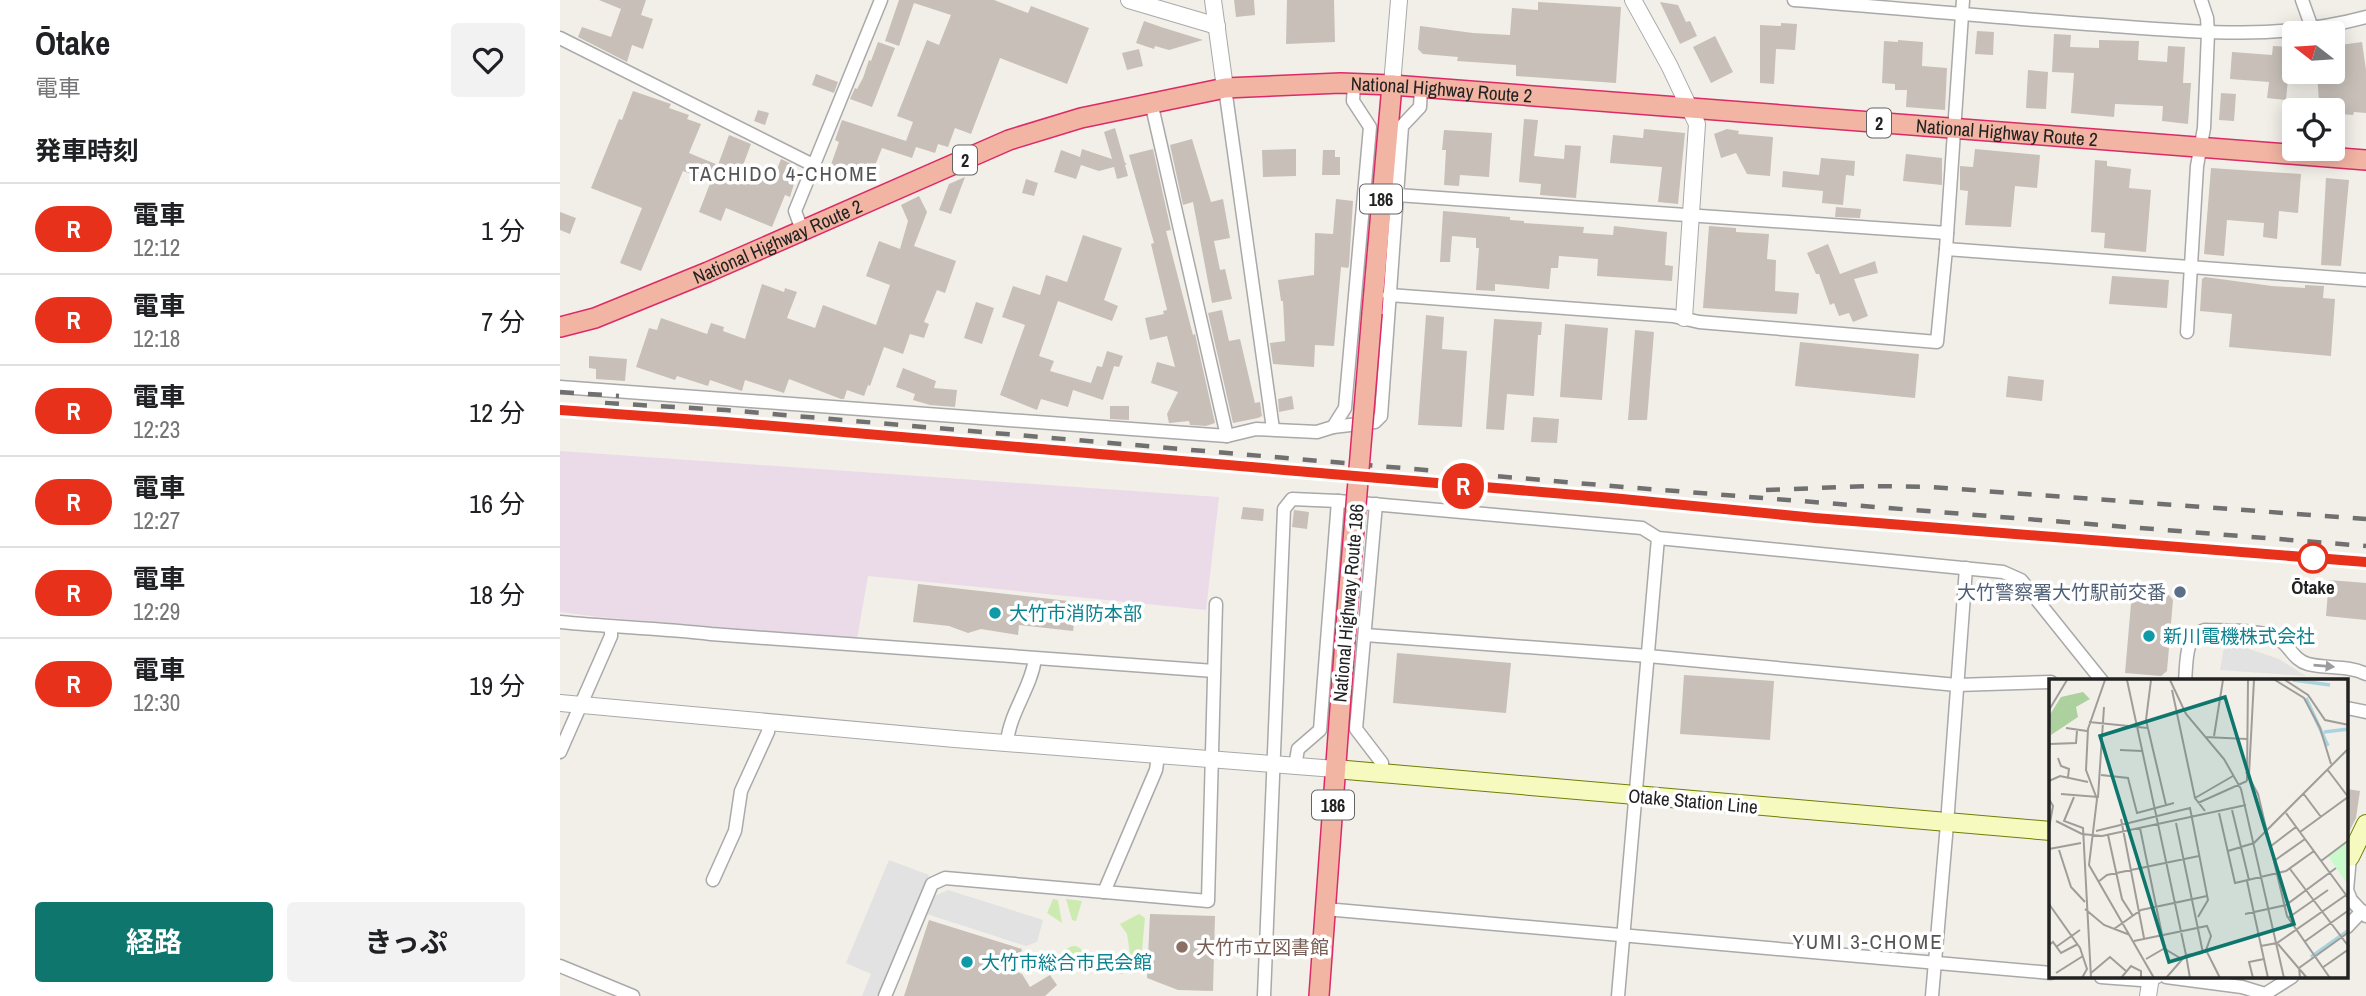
<!DOCTYPE html>
<html lang="ja">
<meta charset="utf-8">
<style>
body{margin:0;font-family:"Archivo Narrow","Noto Sans JP",sans-serif;background:#f2f2f2;color:#202124;height:100vh;display:flex;flex-direction:column;font-size:26px;white-space:nowrap}
*{box-sizing:border-box;margin:0}
p{font-size:23px;color:#757577}
.icon{flex:none;width:38px;height:38px;fill:none;stroke:currentColor;stroke-width:2;stroke-linecap:round;stroke-linejoin:round}
.map{position:relative;flex:1;overflow:hidden}
.side{display:flex;flex-direction:column;background:#fff;width:560px}
.side>*{flex:none}
.badge{padding:0 14px;border-radius:23px;font-size:24px;line-height:46px}
.needle{width:46px;rotate:287deg}
.buttons{position:absolute;left:1722px;top:21px;display:grid;gap:14px}
.buttons a{display:grid;place-items:center;width:63px;height:63px;border-radius:7px;background:#fff;box-shadow:0 4px 18px #0003;font-size:35px}
.map>.badge{position:absolute;translate:-50% -50%;box-shadow:0 0 0 4px #fff}
h2{padding:0 35px;font-size:26px;line-height:63px}
.round{display:grid;place-items:center;flex:none;width:74px;height:74px;border-radius:7px;background:#f2f2f2}
.headline{display:flex;align-items:center;justify-content:space-between;height:119px;padding:0 35px}
h1{font-size:33px;font-weight:700;line-height:52px}
.primary-button{display:flex;gap:14px;margin-top:auto;padding:14px 35px}
.primary-button a{flex:1;height:80px;border-radius:7px;background:#0f766e;color:#fff;font-size:28px;font-weight:700;line-height:80px;text-align:center}
.primary-button a+a{background:#f2f2f2;color:#202124}
ul{padding:0;list-style:none}
li{display:flex;align-items:center;gap:21px;height:91px;padding:0 35px;border-top:2px solid #e0e0e0}
li div{flex:1}
li b{display:block;font-size:26px}
li em{font-style:normal}
li .badge{min-width:77px;font-weight:700;text-align:center}
main{display:flex;flex:1;min-height:0}
.map>svg:first-child{display:block}
.industrial{fill:#ebdbe8}
.grass{fill:#cdebb0}
.parking{fill:#e2e2e2}
.building{fill:#c7bfb8}
.lines{fill:none;stroke-linecap:round;stroke-linejoin:round}
.minor-casing{stroke:#a9a9a9;stroke-width:15}
.tertiary-casing{stroke:#a9a9a9;stroke-width:18}
.secondary-casing{stroke:#707d05;stroke-width:20}
.trunk-casing{stroke:#dc2a67;stroke-width:22}
.minor{stroke:#fff;stroke-width:12}
.tertiary{stroke:#fff;stroke-width:16}
.secondary{stroke:#f7fabf;stroke-width:18}
.trunk{stroke:#f2b4a3;stroke-width:19}
.rail{stroke:#707070;stroke-width:4.5;stroke-dasharray:14 14;stroke-linecap:butt}
.trunk-bridge-casing{stroke:#dc2a67;stroke-width:22;stroke-linecap:butt}
.trunk-bridge{stroke:#f2b4a3;stroke-width:19}
.oneway{fill:#9c9c9c}
.line-casing{stroke:#fff;stroke-width:16}
.line{stroke:#e7311b;stroke-width:10}
.stop-dot{fill:#fff;stroke:#e7311b;stroke-width:3.5}
.service-dot{fill:#5c6f8a;stroke:#fff;stroke-width:2.5}
.culture-dot{fill:#0f9aa8;stroke:#fff;stroke-width:2.5}
.education-dot{fill:#8d6e63;stroke:#fff;stroke-width:2.5}
.labels{text-anchor:middle;dominant-baseline:central;stroke-width:7;stroke-linejoin:round;paint-order:stroke}
.shield{fill:#fff;stroke:#646464;stroke-width:2}
.shield-label{font-size:18px;font-weight:bold;fill:#222}
.street-label{font-size:19px;fill:#222;stroke:#fff}
.stop-label{font-size:19px;font-weight:bold;fill:#222;stroke:#fff}
.service-label{font-size:19px;fill:#4e5e75;stroke:#fff;text-anchor:end}
.culture-label{font-size:19px;fill:#0d838f;stroke:#fff;text-anchor:start}
.education-label{font-size:19px;fill:#785e54;stroke:#fff;text-anchor:start}
.neighbourhood-label{font-size:21px;letter-spacing:2px;fill:#555;stroke:#fff}
.inset-river{fill:none;stroke:#aad3df;stroke-width:3.5}
.inset-road{fill:none;stroke:#9f9d99;stroke-width:2}
.view{fill:#0f766e;fill-opacity:0.15;stroke:#0f766e;stroke-width:3.5}
.inset-edge{fill:none;stroke:#222;stroke-width:3.5}
</style>
<main>
<section class="side">
<div class="headline"><div><h1>Ōtake</h1><p>電車</p></div><a class="round"><svg class="icon" aria-label="heart" viewBox="0 0 24 24"><path d="M12 20l-8-8c-3-5 5-10 8-4 3-6 11-1 8 4z"/></svg></a></div>
<h2>発車時刻</h2>
<ul>
<li><span class="badge" style="background:#e7311b;color:#fff">R</span><div><b>電車</b><p>12:12</p></div><em>1 分</em></li>
<li><span class="badge" style="background:#e7311b;color:#fff">R</span><div><b>電車</b><p>12:18</p></div><em>7 分</em></li>
<li><span class="badge" style="background:#e7311b;color:#fff">R</span><div><b>電車</b><p>12:23</p></div><em>12 分</em></li>
<li><span class="badge" style="background:#e7311b;color:#fff">R</span><div><b>電車</b><p>12:27</p></div><em>16 分</em></li>
<li><span class="badge" style="background:#e7311b;color:#fff">R</span><div><b>電車</b><p>12:29</p></div><em>18 分</em></li>
<li><span class="badge" style="background:#e7311b;color:#fff">R</span><div><b>電車</b><p>12:30</p></div><em>19 分</em></li>
</ul>
<div class="primary-button"><a>経路</a><a>きっぷ</a></div>
</section>
<div class="map">
<svg width="1806" height="996" viewBox="0 0 1806 996">
<rect width="100%" height="100%" fill="#f2efe9"/>
<path class="industrial" d="M0,451L659,497L646,610L308,576L297,639L39,617L0,612Z"/>
<g class="grass">
<path d="M493,899L498,900L502,923L487,913Z"/>
<path d="M506,899L522,901L516,921L512,920Z"/>
<path d="M579,914L585,918L581,961H571L567,934L560,924Z"/>
<circle cx="514" cy="956" r="10"/>
<path d="M559,957L563,974L544,970L546,959L553,960Z"/>
</g>
<g class="parking">
<path d="M1665,641L1719,659L1746,676L1660,670Z"/>
<path d="M329,860L369,875L317,996H302L311,974L286,963Z"/>
<path d="M388,890L483,920L477,942L466,946L367,914L375,896Z"/>
</g>
<g class="building">
<path d="M39,0H86L81,15L93,19L83,49L72,45L67,62L18,37L22,27L51,37L61,9Z"/>
<path d="M339,0H434L468,13L471,6L529,28L507,84L440,58L411,134L395,128L388,147L378,144L375,153L356,147L352,158L322,148L310,178L287,169L282,182L267,176L279,142L275,140L282,120L346,141L353,122L337,116L367,40L379,45L391,15L354,3L339,46L325,41Z"/>
<path d="M674,0H694L695,15L676,17Z"/>
<path d="M727,0H774L775,42L726,44Z"/>
<path d="M978,2L1061,7L1056,83L956,76V65L897,61L898,57L863,54L858,49L860,26L913,33L950,35L952,8L978,10Z"/>
<path d="M1100,2L1118,5L1126,22L1130,21L1137,36L1120,44Z"/>
<path d="M584,21L601,27L643,40L609,50L595,46L594,49L576,43Z"/>
<path d="M1221,23L1237,24L1235,50L1216,49L1214,84L1200,83V25L1221,26Z"/>
<path d="M1417,31L1434,32L1433,55L1415,54Z"/>
<path d="M1494,34L1511,35L1510,47L1539,48V40L1579,41L1578,60L1607,62L1608,46L1625,47L1623,83H1631L1628,124L1602,121L1603,106L1555,104L1554,117L1511,113L1514,73L1492,72Z"/>
<path d="M1155,36L1173,72L1151,83L1133,47Z"/>
<path d="M1338,40L1363,42L1362,66L1387,68L1385,110L1346,107L1347,90H1335V84L1322,83L1324,41L1338,42Z"/>
<path d="M318,42L335,48L312,107L290,99L295,88L297,89L303,78L309,60L311,61Z"/>
<path d="M1802,42L1806,70V113L1794,112L1793,115L1781,114L1782,108L1767,107L1768,103L1759,102L1757,72H1773V46Z"/>
<path d="M1713,46L1731,47L1726,100L1707,98L1709,82L1670,79L1672,52L1712,55Z"/>
<path d="M579,49L583,66L567,70L562,53Z"/>
<path d="M1468,70L1488,72L1486,109L1466,108Z"/>
<path d="M256,74L278,82L274,93L252,85Z"/>
<path d="M73,91L111,104L109,108L129,115L127,119L141,124L129,153L158,165L169,135L191,144L182,168L213,180L221,159L232,164L230,172L237,174L230,197L225,195L212,227L166,208L161,221L139,212L151,181L123,171L81,271L60,263L82,208L31,188L59,119L62,120Z"/>
<path d="M1661,93L1676,94L1674,121L1659,120Z"/>
<path d="M198,110L209,113L205,125L194,121Z"/>
<path d="M964,119L978,120L974,156L1004,159L1005,145L1021,146L1016,198L980,195L981,184L959,182Z"/>
<path d="M555,128L565,163L567,164L565,165L568,176L557,179L554,167L539,171L521,165L516,179L494,172L501,150L520,157L522,149L552,159L544,132Z"/>
<path d="M1084,129L1125,133L1118,204L1098,202L1102,167L1050,163L1053,135L1083,138Z"/>
<path d="M1167,129L1179,131L1178,134L1213,137L1210,176L1187,174L1176,153L1161,158L1154,134Z"/>
<path d="M884,130L932,133L929,177L900,175L899,186L884,185L886,150H882Z"/>
<path d="M632,139L651,202L663,199L670,238L654,241L660,270L665,269L672,299L652,303L633,202L623,205L610,145Z"/>
<path d="M593,149L611,230L606,231L633,335L635,334L655,423L646,426L630,425L629,421L609,423L607,414L618,392L591,383L597,362L615,367L607,336L590,340L585,318L604,314L603,311L607,310L591,244L594,243L569,155Z"/>
<path d="M736,149V176L703,177L702,150Z"/>
<path d="M1415,149L1480,155L1477,188L1455,186L1451,227L1405,225L1408,191L1400,190V166L1413,167Z"/>
<path d="M763,150H775V157H780V175H762Z"/>
<path d="M1346,154L1382,158V185L1343,181Z"/>
<path d="M1261,158L1295,161L1294,176L1286,175L1283,205L1262,203L1263,191L1222,187L1223,171L1259,175Z"/>
<path d="M1535,160L1547,161V166L1571,169L1569,188L1591,190L1586,252L1544,248L1545,233L1531,232Z"/>
<path d="M1651,168L1741,174L1738,213L1719,211L1717,239L1703,237L1704,223L1667,220L1664,256L1644,254Z"/>
<path d="M405,177L391,214L379,210L389,184Z"/>
<path d="M1766,178L1789,180L1781,266L1761,265Z"/>
<path d="M466,179L478,183L474,196L462,193Z"/>
<path d="M359,196L367,212L354,246L396,261L385,293L377,290L364,322L369,324L364,338L350,334L343,354L324,347L310,386L308,385L304,396L287,390L284,399H281L229,379L224,393L185,380L182,391L150,380L148,386L117,376L115,380L76,367L89,328L97,330L101,318L147,334L151,323L164,327L163,331L185,339L202,284L224,292L225,288L237,292L227,318L255,328L263,305L316,325L330,285L306,276L319,241L340,249L348,221L341,205Z"/>
<path d="M776,199L793,201L789,266L788,268L781,267L774,346L755,345L754,367L713,364L710,343L725,341L723,301H721L718,280L754,275L755,233L773,234Z"/>
<path d="M1276,207L1301,209L1300,218L1275,217Z"/>
<path d="M883,211L950,217V220L964,221V223L1024,227L1023,233L1053,235L1054,226L1107,232L1105,265L1113,266L1112,281L1037,276L1038,259L999,256L998,268H991L989,289L935,284V291L916,290L919,248H916V238L892,236L890,262H880Z"/>
<path d="M0,212L16,218L10,234L0,230Z"/>
<path d="M1149,226L1176,228V232L1209,234L1207,259L1216,260L1215,291L1239,293L1237,314L1143,308Z"/>
<path d="M523,235L562,248L544,300L558,306L552,321L498,301L479,356L494,361L490,371L531,383L537,366L542,367L547,351L563,356L559,367L554,366L543,400L513,390L508,407L481,399L477,410L440,395L465,325L442,317L453,286L480,295L486,275L507,282Z"/>
<path d="M1268,244L1280,274L1315,261L1318,273L1294,279L1308,316L1293,322L1289,313L1279,316L1274,303L1270,305L1259,274H1256L1247,253Z"/>
<path d="M1552,276L1609,280L1607,308L1549,304Z"/>
<path d="M1645,277L1712,286L1745,288V285L1764,286L1763,298L1775,299L1771,356L1669,347L1672,314L1640,311L1642,279Z"/>
<path d="M416,302L434,308L422,344L404,338Z"/>
<path d="M662,310L669,341L680,339L695,403L700,402L702,416L698,418L673,423L648,313Z"/>
<path d="M866,315L884,317L882,349L907,351L902,427L858,425Z"/>
<path d="M934,319L982,322L981,335H978L974,396L947,394L944,430L926,429Z"/>
<path d="M1005,324L1048,328L1042,400L1000,397Z"/>
<path d="M1075,330L1094,332L1087,420H1068Z"/>
<path d="M1240,342L1359,354L1355,398L1235,386Z"/>
<path d="M29,356L67,359L65,381L36,379V369L29,368Z"/>
<path d="M343,368L376,381L374,388L397,390L395,407L370,405L353,400L355,394L336,387Z"/>
<path d="M1448,376L1484,380L1482,401L1446,397Z"/>
<path d="M732,396L734,409L719,412L718,399Z"/>
<path d="M550,406H569V420L550,419Z"/>
<path d="M973,417L999,419L997,443L971,442Z"/>
<path d="M683,507L704,509L703,521L681,519Z"/>
<path d="M734,510L749,512L747,529L732,527Z"/>
<path d="M1769,580L1806,583V620L1766,616Z"/>
<path d="M358,584L517,602L513,631L459,625L458,635L421,629L408,633L389,626L353,622Z"/>
<path d="M1572,592L1609,595L1613,600L1607,671L1601,676L1565,673Z"/>
<path d="M837,653L951,663L946,713L833,703Z"/>
<path d="M1124,675L1214,681L1210,740L1120,734Z"/>
<path d="M1787,789L1800,791L1796,818L1789,832H1787Z"/>
<path d="M590,914L655,916L653,991L618,990L587,978Z"/>
<path d="M369,920L462,949L455,971L462,974L470,987L490,975L497,985L485,996H344Z"/>
</g>
<g class="lines">
<g class="minor-casing">
<g id="minor">
<path d="M1234,0C1337,8 1439,18 1542,25C1631,32 1718,41 1806,17"/>
<path d="M1742,0L1752,28"/>
<path d="M0,38L253,165"/>
<path d="M665,88L713,429"/>
<path d="M591,102L667,436"/>
<path d="M837,195L1387,233"/>
<path d="M242,230L235,211L321,0"/>
<path d="M1386,249L1806,280"/>
<path d="M829,295L1113,316L1139,322L1377,342L1386,249L1403,0"/>
<path d="M1627,332L1637,166L1644,128L1648,33L1647,18L1641,0"/>
<path d="M0,387L667,436L696,429L757,432L773,427L785,408L810,127L793,101L794,84"/>
<path d="M773,427L815,422L821,416L842,126L860,107L861,88"/>
<path d="M816,504L796,729L822,763V774"/>
<path d="M0,622C50,627 100,628 151,634L654,671"/>
<path d="M805,635L1088,656L1397,685L1491,682"/>
<path d="M1625,681C1627,662 1624,636 1645,630C1665,631 1704,629 1720,640C1731,648 1734,660 1748,664C1767,669 1788,665 1806,674"/>
<path d="M1787,708L1806,712"/>
<path d="M447,742C450,712 471,688 475,659"/>
<path d="M0,752L51,636V627"/>
<path d="M735,766L738,749L760,730L778,501"/>
<path d="M1790,857L1787,890L1791,900L1806,916"/>
<path d="M153,880L175,831L181,791L208,732L209,721"/>
<path d="M544,892L596,770L598,756"/>
<path d="M765,909L1491,973"/>
<path d="M1787,927L1802,911"/>
<path d="M0,966L73,996"/>
<path d="M1541,977L1581,980L1597,977"/>
<path d="M1606,977L1682,987L1705,994L1732,977"/>
<path d="M325,996L372,884L385,878L648,901L656,604"/>
<path d="M704,996L724,509L732,499L778,501L1082,528L1098,538L1443,572L1461,580L1542,681"/>
<path d="M1058,996L1098,538"/>
<path d="M1372,996L1387,824L1406,568"/>
</g>
</g>
<g class="tertiary-casing">
<g id="tertiary">
<path d="M569,0L657,26"/>
<path d="M653,0L665,88"/>
<path d="M1073,0L1109,65L1137,124L1124,318"/>
<path d="M832,85L839,0"/>
<path d="M0,703L395,739L775,769"/>
<path d="M1588,996L1591,977"/>
</g>
</g>
<g class="secondary-casing">
<g id="secondary">
<path d="M775,769L1491,831"/>
<path d="M1787,856L1790,857L1806,824"/>
</g>
</g>
<g class="trunk-casing">
<g id="trunk">
<path d="M812,313L832,85"/>
<path id="s1" d="M0,327L35,318L148,272L449,140L521,118L665,88L781,83L832,85L1806,160"/>
<path d="M759,996L787,613"/>
</g>
</g>
<use href="#minor" class="minor"/>
<use href="#tertiary" class="tertiary"/>
<use href="#secondary" class="secondary"/>
<use href="#trunk" class="trunk"/>
<g class="rail">
<path d="M0,392L59,396"/>
<path d="M45,403L166,410L1052,486L1806,546"/>
<path d="M0,410L166,422L1052,498L1229,516L1806,562"/>
<path d="M1206,490L1310,486L1370,487L1806,519"/>
</g>
<g class="trunk-bridge-casing">
<path id="trunk-bridge" d="M787,613L812,313"/>
</g>
<use href="#trunk-bridge" class="trunk-bridge"/>
</g>
<defs><path id="oneway-solid" d="M-6-.8H1V-3.2L6.5 0L1 3.2V.8H-6Z" transform="scale(1.75)"/></defs>
<use class="oneway" href="#oneway-solid" transform="translate(1764 666) rotate(5)"/>
<g class="lines">
<g class="line-casing">
<path id="line" d="M0,410L166,422L1052,498L1255,518L1806,562"/>
</g>
<use href="#line" class="line"/>
</g>
<circle class="stop-dot" cx="1753" cy="558" r="14"/>
<circle class="service-dot" cx="1620" cy="592" r="7"/>
<g class="culture-dot">
<circle cx="435" cy="613" r="7"/>
<circle cx="1589" cy="636" r="7"/>
<circle cx="407" cy="962" r="7"/>
</g>
<circle class="education-dot" cx="622" cy="947" r="7"/>
<g class="labels">
<g class="shield">
<rect x="1307" y="108.5" width="24" height="29" rx="5"/>
<rect x="393" y="145.5" width="24" height="29" rx="5"/>
<rect x="800" y="184.5" width="42" height="29" rx="5"/>
<rect x="752" y="790.5" width="42" height="29" rx="5"/>
</g>
<g class="shield-label">
<text x="1319" y="123">2</text>
<text x="405" y="160">2</text>
<text x="821" y="199">186</text>
<text x="773" y="805">186</text>
</g>
<g class="street-label">
<text stroke="none"><textPath href="#s1" startOffset="926">National Highway Route 2</textPath></text>
<text stroke="none"><textPath href="#s1" startOffset="1493">National Highway Route 2</textPath></text>
<text stroke="none"><textPath href="#s1" startOffset="234">National Highway Route 2</textPath></text>
<text transform="translate(788 603) rotate(-85)">National Highway Route 186</text>
<text transform="translate(1133 801) rotate(5)">Otake Station Line</text>
</g>
<g class="stop-label">
<text x="1753" y="587">Ōtake</text>
</g>
<g class="service-label">
<text x="1606" y="592">大竹警察署大竹駅前交番</text>
</g>
<g class="culture-label">
<text x="449" y="613">大竹市消防本部</text>
<text x="1603" y="636">新川電機株式会社</text>
<text x="421" y="962">大竹市総合市民会館</text>
</g>
<g class="education-label">
<text x="636" y="947">大竹市立図書館</text>
</g>
<g class="neighbourhood-label">
<text x="224" y="173">TACHIDO 4-CHOME</text>
<text x="1308" y="941">YUMI 3-CHOME</text>
</g>
</g>
<g transform="translate(1489 679)">
<rect width="299" height="299" fill="#f2efe9"/>
<path d="M34,13L41,20L27,28L29,38L2,56L0,37L12,18Z" fill="#add19e"/>
<path d="M299,162V206L279,177Z" fill="#c8facc"/>
<path class="inset-river" d="M244,1L281,6M257,19L279,67M275,53L300,50M262,278L300,251"/>
<path class="inset-road" d="M56,1L39,50L37,91L48,120L40,186L105,299M78,1L109,145M102,1L97,41L117,126M121,1L137,35L175,80L192,110L235,299M226,1L255,19L271,49L282,85M236,1L259,16L276,41L300,46M123,11L146,119L156,132M0,31L18,1M40,43L99,49M17,49L38,52M165,57L174,1M156,58L198,60M0,69L1,65L27,64L28,52M71,71L93,72M9,79L12,87L20,90L19,98M278,90L300,119M197,93L209,115L238,237L281,299M200,95L205,1M52,96L79,99L88,134L125,124M0,102L11,97L39,103M198,102L199,1M254,114L272,138M12,115L49,118L55,28M25,118L15,142L34,149L42,299M146,119L184,97M0,120L4,127L0,149M149,124L198,102M183,131L200,201M170,134L186,204L237,192L265,172M237,134L300,220M72,140L95,259M7,142L33,155L53,157L197,126M127,144L154,274M109,145L137,276L154,274M91,149L116,270L131,279M47,152L141,129L159,221L149,238M251,153L299,118M59,156L73,220L84,237M222,167L247,148M0,170L32,164M10,171L22,208L36,223M179,172L205,164L300,69M225,182L256,160M272,182L300,161M241,190L300,268M198,202L219,299M49,203L58,196L150,177M0,225L31,269L38,290L33,299M36,230L55,246L81,256M196,235L237,226L287,189M239,239L279,211M65,250L92,231L158,217M85,262L158,247L162,257L156,274M255,263L300,231M229,265L258,299M0,266L4,263L12,274L29,265M212,267L228,264L300,214M7,268L31,251M158,273L171,299M97,280L116,269M273,289L300,270M7,294L34,277M42,294L61,278L77,292M72,299L82,287L92,292V299M117,299L137,276L141,299M204,299L200,283L215,280M251,299L250,289L300,253"/>
<path class="view" d="M176,18L245,245L120,283L51,57Z"/>
<rect width="299" height="299" class="inset-edge"/>
</g>
</svg>
<div class="buttons">
<a><svg class="needle" viewBox="-14 -14 28 28"><path d="M0-13l5 13h-10z" fill="#e53935"/><path d="M0 13l5-13h-10z" fill="#757577"/></svg></a>
<a><svg class="icon" aria-label="locate" viewBox="0 0 24 24"><circle cx="12" cy="12" r="6"/><path d="M12 2v4M12 18v4M2 12h4M18 12h4"/></svg></a>
</div>
<b class="badge" style="left:903px;top:486px;background:#e7311b;color:#fff">R</b>
</div>
</main>
